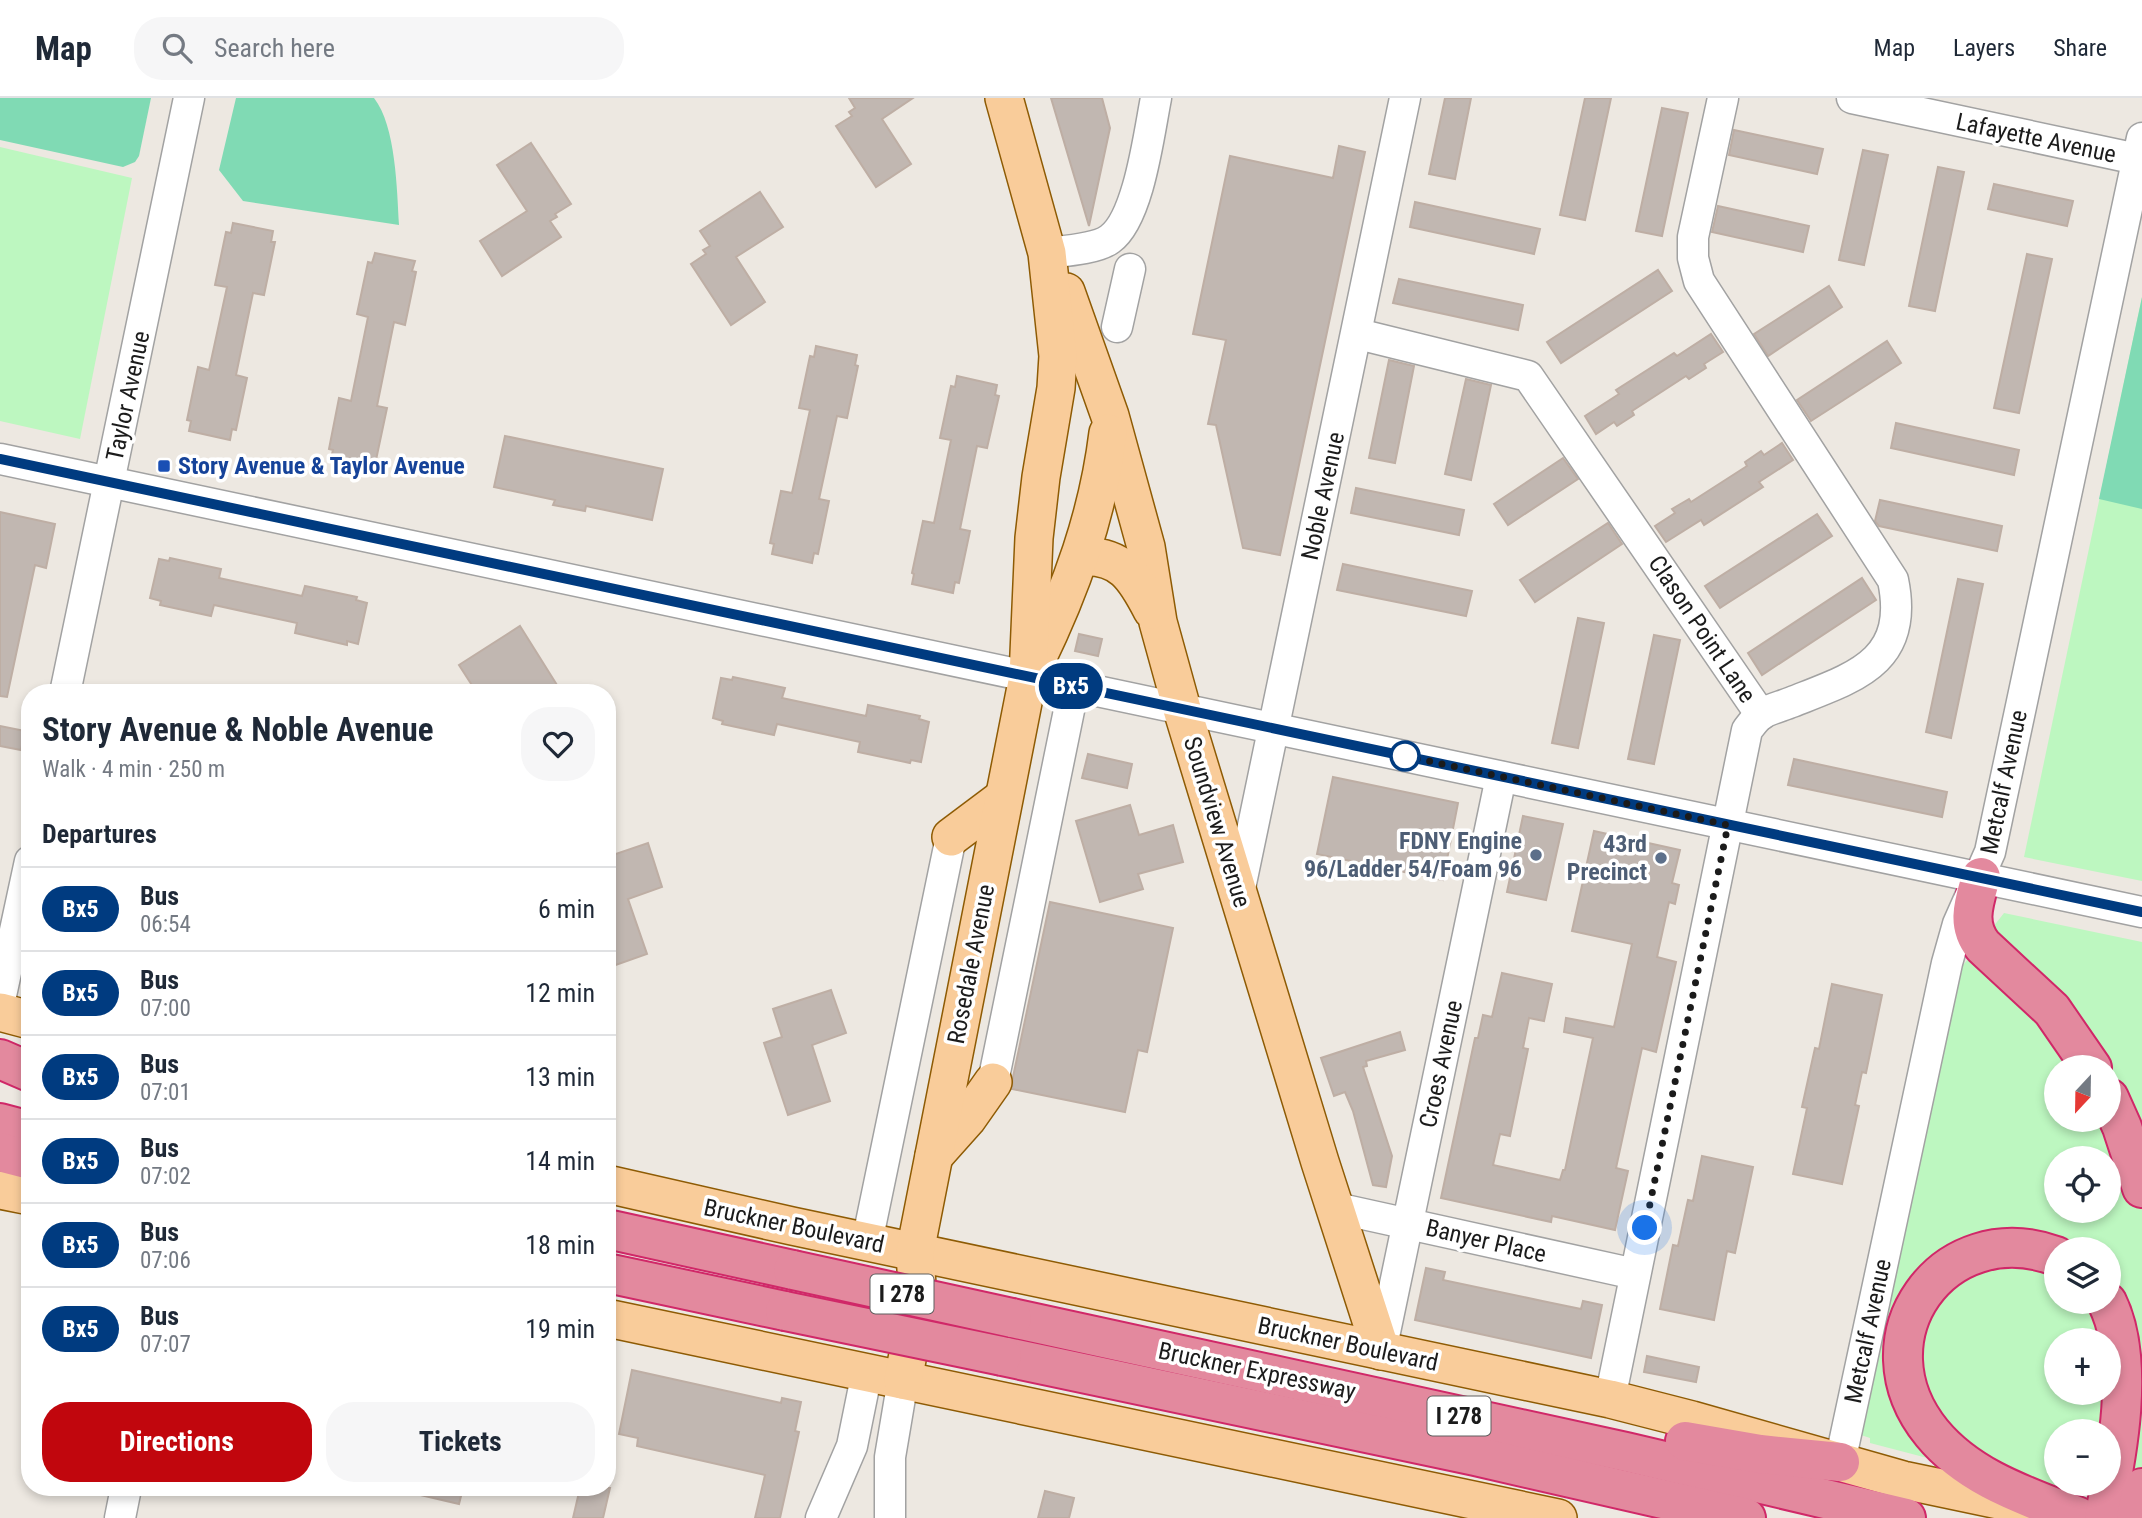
<!DOCTYPE html>
<meta charset="utf-8">
<style>
body{margin:0;font-family:"Roboto Condensed",sans-serif;background:#f6f6f7;color:#1f2937;height:100vh;display:flex;flex-direction:column;font-size:26px;white-space:nowrap}
*{box-sizing:border-box;margin:0}
p{font-size:23px;color:#747a83}
.icon{flex:none;width:38px;height:38px;fill:none;stroke:currentColor;stroke-width:2;stroke-linecap:round;stroke-linejoin:round}
.map{position:relative;flex:1;overflow:hidden}
.side{position:absolute;left:21px;top:586px;width:595px;height:812px;display:flex;flex-direction:column;background:#fff;border-radius:28px;box-shadow:0 4px 10px #0003}
.side>*{flex:none}
.badge{padding:0 14px;border-radius:23px;font-size:24px;line-height:46px}
.needle{width:46px;rotate:202deg}
.controls{position:absolute;left:2044px;top:957px;display:grid;gap:14px}
.controls a{display:grid;place-items:center;width:77px;height:77px;border-radius:50%;background:#fff;box-shadow:0 4px 10px #0003;font-size:35px}
.you{position:absolute;width:35px;height:35px;margin:-18px;border:5px solid #fff;border-radius:50%;background:#1a73e8;box-shadow:0 0 0 10px #1a73e833}
.map>.badge{position:absolute;translate:-50% -50%;box-shadow:0 0 0 4px #fff}
h2{padding:0 21px;font-size:26px;line-height:63px}
.round{display:grid;place-items:center;flex:none;width:74px;height:74px;border-radius:28px;background:#f6f6f7}
.overview{display:flex;align-items:center;justify-content:space-between;height:119px;padding:0 21px}
h1{font-size:33px;font-weight:700;line-height:52px}
.action{display:flex;gap:14px;margin-top:auto;padding:14px 21px}
.action a{flex:1;height:80px;border-radius:28px;background:#c1060d;color:#fff;font-size:28px;font-weight:700;line-height:80px;text-align:center}
.action a+a{background:#f6f6f7;color:#1f2937}
ul{padding:0;list-style:none}
li{display:flex;align-items:center;gap:21px;height:84px;padding:0 21px;border-top:2px solid #e0e1e3}
li div{flex:1}
li b{display:block;font-size:26px}
li em{font-style:normal}
li .badge{min-width:77px;font-weight:700;text-align:center}
header{display:flex;align-items:center;gap:42px;box-sizing:border-box;height:98px;padding:0 35px;background:#fff;border-bottom:2px solid #e0e1e3}
header strong{font-size:33px}
nav{display:flex;gap:38px;margin-inline-start:auto;font-size:24px}
.search{width:490px;height:63px;background:#f6f6f7;display:flex;align-items:center;gap:18px;box-sizing:border-box;padding:0 24px;border-radius:28px;color:#747a83;font-size:26px}
.map>svg:first-child{display:block}
.park{fill:#bdf7c0;fill-rule:evenodd}
.pitch{fill:#80dab4}
.building{fill:#c1b7b1;stroke:#beaea4;stroke-width:2}
.lines{fill:none;stroke-linecap:round;stroke-linejoin:round}
.minor-casing{stroke:#a2a2a2;stroke-width:33}
.major-casing{stroke:#8e5b04;stroke-width:40}
.highway-casing{stroke:#d02868;stroke-width:42}
.minor{stroke:#fff;stroke-width:30}
.major{stroke:#f9cc9a;stroke-width:37}
.highway{stroke:#e3899e;stroke-width:38}
.highway-bridge-casing{stroke:#d02868;stroke-width:42;stroke-linecap:butt}
.highway-bridge{stroke:#e3899e;stroke-width:38}
.line-casing{stroke:#fff;stroke-width:16}
.line{stroke:#003b80;stroke-width:10}
.walk{stroke:#1b1b1b;stroke-width:7;stroke-dasharray:0 12.6}
.transit-dot{fill:#1a4fb4;stroke:#fff;stroke-width:2.5}
.stop-dot{fill:#fff;stroke:#003b80;stroke-width:3.5}
.service-dot{fill:#5c6f8a;stroke:#fff;stroke-width:2.5}
.labels{text-anchor:middle;dominant-baseline:central;stroke-width:7;stroke-linejoin:round;paint-order:stroke}
.shield{fill:#fff;stroke:#5f5f5f;stroke-width:2}
.shield-label{font-size:23px;font-weight:bold;fill:#1b1b1b}
.street-label{font-size:24px;fill:#1b1b1b;stroke:#fff}
.transit-label{font-size:24px;font-weight:bold;fill:#164399;stroke:#fff;text-anchor:start}
.service-label{font-size:24px;font-weight:bold;fill:#4e5e75;stroke:#fff;text-anchor:end}
</style>
<header>
<strong>Map</strong>
<div class="search"><svg class="icon" aria-label="search" viewBox="0 0 24 24"><circle cx="10" cy="10" r="6"/><path d="M15 15l6 6"/></svg>Search here</div>
<nav><a>Map</a><a>Layers</a><a>Share</a></nav>
</header>
<div class="map">
<svg width="2142" height="1420" viewBox="0 0 2142 1420">
<rect width="100%" height="100%" fill="#ede8e1"/>
<g class="park">
<path d="M0,49L132,80L80,341L0,323Z"/>
<path d="M2142,199V783L2024,759Z"/>
<path d="M2004,815L2142,844V1408L2087,1396L2007,1373L1935,1362L1870,1345V1340L1861,1337L1960,871ZM2056,970H2109V1022H2056ZM2056,1060H2109V1113H2056ZM2056,1152H2109V1204H2056ZM2056,1242H2109V1295H2056ZM2056,1334H2109V1386H2056Z"/>
</g>
<g class="pitch">
<path d="M0,0H151L139,58L135,64L123,69L0,42Z"/>
<path d="M236,0H374C396,28 397,92 399,127L243,103L219,72Z"/>
<path d="M2142,199V411L2099,401Z"/>
</g>
<g class="building">
<path d="M849,0H913L882,21L911,66L876,89L836,28L852,18L849,14L855,10Z"/>
<path d="M1051,0H1102L1110,30L1089,128Z"/>
<path d="M1445,0H1471L1455,81L1429,76Z"/>
<path d="M1585,0H1611L1585,122L1560,117Z"/>
<path d="M1662,10L1688,15L1662,138L1636,133Z"/>
<path d="M1734,32L1823,51L1817,76L1729,57Z"/>
<path d="M531,45L571,106L555,116L557,119L550,123L561,139L502,178L480,143L527,113L497,67Z"/>
<path d="M1339,48L1365,54L1280,457L1243,450L1216,327L1208,326L1226,242L1193,236L1230,58L1333,80Z"/>
<path d="M1863,52L1888,57L1864,167L1839,162Z"/>
<path d="M1938,69L1964,74L1935,213L1909,208Z"/>
<path d="M1994,86L2073,103L2067,128L1988,111Z"/>
<path d="M760,94L783,129L736,159L765,204L731,227L691,166L706,156L703,152L710,148L700,133Z"/>
<path d="M1415,104L1540,131L1534,156L1410,129Z"/>
<path d="M1718,108L1809,128L1803,154L1712,134Z"/>
<path d="M233,125L273,133L271,144H275L264,197L253,195L236,277L247,280L236,332L232,331L230,342L189,333L191,323L187,322L198,269L209,272L227,189L215,187L226,134L231,135Z"/>
<path d="M375,155L415,163L412,173L416,174L405,227L394,224L377,308L387,310L376,362L373,361L371,372L330,364L333,352L329,351L339,300L351,303L368,219L357,216L368,164L372,165Z"/>
<path d="M2027,156L2052,161L2019,315L1994,310Z"/>
<path d="M1658,172L1672,193L1561,265L1547,244Z"/>
<path d="M1399,181L1523,207L1518,232L1393,205Z"/>
<path d="M1829,188L1842,209L1768,258L1754,236Z"/>
<path d="M1711,236L1723,254L1704,266L1706,270L1689,281L1686,278L1632,313L1634,317L1617,328L1614,324L1596,336L1585,318L1619,296L1616,292L1674,255L1677,258Z"/>
<path d="M1887,243L1901,265L1811,323L1797,302Z"/>
<path d="M816,248L857,257L855,267L858,268L847,320L837,318L819,401L829,403L818,456L814,455L812,465L772,456L774,446L770,445L781,393L792,395L810,312L799,310L810,258L814,259Z"/>
<path d="M1389,262L1414,268L1395,365L1369,360Z"/>
<path d="M957,278L997,287L995,297L999,298L987,350L977,348L960,431L970,433L959,485L955,484L953,495L912,486L914,476L912,475L923,423L934,425L951,342L940,340L951,288L955,289Z"/>
<path d="M1466,281L1491,287L1471,382L1445,376Z"/>
<path d="M1896,325L2019,352L2014,377L1891,350Z"/>
<path d="M505,338L663,371L652,422L586,408L585,413L553,407L555,402L494,389Z"/>
<path d="M1782,345L1793,362L1759,384L1763,389L1704,427L1701,422L1666,444L1655,428L1675,415L1672,411L1689,401L1691,404L1747,368L1745,364L1761,353L1764,357Z"/>
<path d="M1563,360L1578,381L1508,427L1494,406Z"/>
<path d="M1356,390L1464,412L1459,437L1351,415Z"/>
<path d="M1880,402L2002,428L1997,453L1879,428L1875,423Z"/>
<path d="M0,414L55,426L46,470L35,467L7,599L0,598Z"/>
<path d="M1817,416L1832,438L1720,510L1705,488Z"/>
<path d="M1608,425L1622,446L1535,504L1520,482Z"/>
<path d="M170,460L221,471L219,480L302,498L305,488L357,499L356,502L367,505L358,546L347,543V547L295,535L297,525L214,507L211,518L160,507L161,503L150,500L159,461L169,463Z"/>
<path d="M1343,466L1472,493L1466,518L1337,492Z"/>
<path d="M1862,480L1876,502L1762,577L1748,555Z"/>
<path d="M1958,481L1983,486L1951,640L1926,634Z"/>
<path d="M1578,520L1604,525L1578,650L1552,645Z"/>
<path d="M520,528L562,595H477L459,567Z"/>
<path d="M1079,536L1102,541L1098,558L1075,553Z"/>
<path d="M1654,537L1680,542L1654,666L1628,661Z"/>
<path d="M733,579L785,590L782,600L866,618L868,607L920,618L919,621L929,624L921,664L911,662L910,665L858,654L860,644L777,626L774,637L722,626L723,623L713,620L721,580L732,582Z"/>
<path d="M0,628L25,633L21,652L0,648Z"/>
<path d="M1088,656L1132,666L1127,690L1082,680Z"/>
<path d="M1794,661L1947,694L1942,719L1788,687Z"/>
<path d="M1333,679L1458,705L1443,782L1317,756Z"/>
<path d="M1130,707L1139,737L1173,727L1183,764L1138,776L1143,791L1100,804L1076,723Z"/>
<path d="M1523,718L1563,726L1546,802L1507,794Z"/>
<path d="M1594,733L1680,752L1672,785L1679,787L1675,806L1669,804L1657,859L1676,864L1656,954L1642,950L1616,1070L1628,1073L1615,1132L1552,1118L1551,1124L1441,1100L1475,940H1478L1483,917L1492,919L1502,875L1552,886L1544,923L1529,920L1523,950L1528,951L1510,1038L1500,1036L1493,1067L1560,1082L1563,1072H1565L1593,940L1564,934L1566,920L1614,929L1632,846L1572,833Z"/>
<path d="M648,745L662,789L628,801L647,856L607,870V759Z"/>
<path d="M1050,804L1173,830L1147,954L1138,952L1125,1014L1012,991L1013,979Z"/>
<path d="M1832,886L1882,897L1866,975L1862,974L1855,1007L1859,1008L1842,1086L1793,1076L1807,1010L1802,1009L1815,950L1819,951Z"/>
<path d="M831,892L846,935L812,947L830,1003L788,1017L764,945L782,939L773,911Z"/>
<path d="M1400,934L1405,952L1366,963L1367,968L1363,969L1392,1058L1386,1089L1373,1087L1353,1013L1345,994L1334,998L1321,960Z"/>
<path d="M1702,1058L1753,1069L1735,1155L1727,1153L1714,1222L1660,1211L1673,1147L1678,1148L1688,1102L1693,1103Z"/>
<path d="M1426,1170L1445,1174L1443,1182L1547,1204L1581,1211L1583,1203L1602,1207L1591,1260L1415,1222Z"/>
<path d="M1647,1258L1699,1269L1696,1284L1644,1274Z"/>
<path d="M632,1272L781,1305L782,1300L801,1304L795,1333L799,1334L780,1420H755L765,1377L637,1348L638,1340L619,1336Z"/>
<path d="M417,1390H463L459,1406L416,1396Z"/>
<path d="M580,1390H610L603,1420H573Z"/>
<path d="M1045,1393L1074,1400L1069,1420H1038Z"/>
</g>
<g class="lines">
<g class="minor-casing">
<g id="minor">
<path d="M1852,0L2137,61"/>
<path d="M1047,155C1064,153 1097,151 1110,141C1139,120 1149,35 1156,0"/>
<path d="M1117,229L1130,171"/>
<path d="M1358,236L1528,278L1761,617"/>
<path d="M0,361L2142,814"/>
<path d="M65,595L189,0"/>
<path d="M1239,795L1405,0"/>
<path d="M0,902L30,763"/>
<path d="M993,984L1074,588"/>
<path d="M1336,1110L1635,1176"/>
<path d="M867,1144L951,739"/>
<path d="M1381,1253L1501,679"/>
<path d="M1610,1301L1747,632C1751,627 1756,620 1761,616C1770,611 1782,608 1792,604C1855,579 1910,564 1893,482L1699,183L1693,160V139L1723,0"/>
<path d="M1840,1364L1947,865L1958,826L1990,754L2142,40"/>
<path d="M120,1420L126,1390"/>
<path d="M821,1420L852,1348L867,1274"/>
<path d="M890,1420V1359L903,1282"/>
</g>
</g>
<g class="major-casing">
<g id="major">
<path d="M1066,194L1110,318L1146,449L1158,524L1182,611L1320,1064L1381,1253"/>
<path d="M1081,459C1121,456 1135,479 1152,512"/>
<path d="M1035,565C1071,491 1098,417 1108,335"/>
<path d="M951,739L1003,700"/>
<path d="M0,914L30,922"/>
<path d="M934,1058L967,1021L993,984"/>
<path d="M607,1086L792,1128L1610,1301L1692,1322L1903,1382L2032,1409"/>
<path d="M0,1092L30,1098"/>
<path d="M607,1220L1558,1420"/>
<path d="M903,1282L918,1205L915,1154L1028,579L1034,440L1041,379L1056,290L1058,258L1047,155L1004,0"/>
</g>
</g>
<g class="highway-casing">
<g id="highway">
<path d="M1981,779C1974,804 1965,826 1983,848L2052,912L2092,970"/>
<path d="M0,961L30,974"/>
<path d="M2109,1000L2122,1029L2142,1090"/>
<path d="M0,1025L30,1033"/>
<path d="M0,1054L30,1062"/>
<path d="M607,1131L793,1172"/>
<path d="M2056,1158C1943,1117 1855,1241 1932,1335C1969,1380 2025,1398 2079,1419"/>
<path d="M607,1175L785,1213"/>
<path d="M1012,1220L1626,1354L1906,1420"/>
<path d="M1002,1258L1475,1358L1746,1420"/>
<path d="M1685,1343L1760,1356L1840,1364"/>
<path d="M2104,1420C2117,1359 2136,1262 2107,1204"/>
<path d="M2136,1420L2142,1390"/>
</g>
</g>
<use href="#minor" class="minor"/>
<use href="#major" class="major"/>
<use href="#highway" class="highway"/>
<g class="highway-bridge-casing">
<g id="highway-bridge">
<path d="M793,1172L1012,1220"/>
<path d="M785,1213L1002,1258"/>
</g>
</g>
<use href="#highway-bridge" class="highway-bridge"/>
</g>
<g class="lines">
<g class="line-casing">
<path id="line" d="M0,361L2142,814"/>
</g>
<use href="#line" class="line"/>
<path class="walk" d="M1405,658L1728,727L1645,1130"/>
</g>
<rect class="transit-dot" x="157" y="361" width="14" height="14" rx="3.5"/>
<circle class="stop-dot" cx="1405" cy="658" r="14"/>
<g class="service-dot">
<circle cx="1536" cy="757" r="7"/>
<circle cx="1661" cy="760" r="7"/>
</g>
<g class="labels">
<g class="shield">
<rect x="870.5" y="1176.5" width="63" height="39" rx="5"/>
<rect x="1427.5" y="1298.5" width="63" height="39" rx="5"/>
</g>
<g class="shield-label">
<text x="902" y="1196">I 278</text>
<text x="1459" y="1318">I 278</text>
</g>
<g class="street-label">
<text transform="translate(2036 40) rotate(12)">Lafayette Avenue</text>
<text transform="translate(128 298) rotate(-78)">Taylor Avenue</text>
<text transform="translate(1323 398) rotate(-78)">Noble Avenue</text>
<text transform="translate(1702 531) rotate(56)">Clason Point Lane</text>
<text transform="translate(2004 684) rotate(-78)">Metcalf Avenue</text>
<text transform="translate(1217 724) rotate(73)">Soundview Avenue</text>
<text transform="translate(971 866) rotate(-79)">Rosedale Avenue</text>
<text transform="translate(1441 966) rotate(-78)">Croes Avenue</text>
<text transform="translate(794 1128) rotate(12)">Bruckner Boulevard</text>
<text transform="translate(1486 1143) rotate(13)">Banyer Place</text>
<text transform="translate(1868 1233) rotate(-78)">Metcalf Avenue</text>
<text transform="translate(1348 1246) rotate(12)">Bruckner Boulevard</text>
<text transform="translate(1257 1273) rotate(12)">Bruckner Expressway</text>
</g>
<g class="transit-label">
<text x="178" y="368">Story Avenue &amp; Taylor Avenue</text>
</g>
<g class="service-label">
<text x="1522" y="743">FDNY Engine<tspan x="1522" dy="28">96/Ladder 54/Foam 96</tspan></text>
<text x="1647" y="746">43rd<tspan x="1647" dy="28">Precinct</tspan></text>
</g>
</g>
</svg>
<div class="controls">
<a><svg class="needle" viewBox="-14 -14 28 28"><path d="M0-13l5 13h-10z" fill="#e53935"/><path d="M0 13l5-13h-10z" fill="#747a83"/></svg></a>
<a><svg class="icon" aria-label="locate" viewBox="0 0 24 24"><circle cx="12" cy="12" r="6"/><path d="M12 2v4M12 18v4M2 12h4M18 12h4"/></svg></a>
<a><svg class="icon" aria-label="layers" viewBox="0 0 24 24"><path d="M12 4l9 5-9 5-9-5zM3 14l9 5 9-5"/></svg></a>
<a>+</a>
<a>−</a>
</div>
<div class="you" style="left:1645px;top:1130px"></div>
<b class="badge" style="left:1071px;top:588px;background:#003b80;color:#fff">Bx5</b>
<section class="side">
<div class="overview"><div><h1>Story Avenue &amp; Noble Avenue</h1><p>Walk · 4 min · 250 m</p></div><a class="round"><svg class="icon" aria-label="heart" viewBox="0 0 24 24"><path d="M12 20l-8-8c-3-5 5-10 8-4 3-6 11-1 8 4z"/></svg></a></div>
<h2>Departures</h2>
<ul>
<li><span class="badge" style="background:#003b80;color:#fff">Bx5</span><div><b>Bus</b><p>06:54</p></div><em>6 min</em></li>
<li><span class="badge" style="background:#003b80;color:#fff">Bx5</span><div><b>Bus</b><p>07:00</p></div><em>12 min</em></li>
<li><span class="badge" style="background:#003b80;color:#fff">Bx5</span><div><b>Bus</b><p>07:01</p></div><em>13 min</em></li>
<li><span class="badge" style="background:#003b80;color:#fff">Bx5</span><div><b>Bus</b><p>07:02</p></div><em>14 min</em></li>
<li><span class="badge" style="background:#003b80;color:#fff">Bx5</span><div><b>Bus</b><p>07:06</p></div><em>18 min</em></li>
<li><span class="badge" style="background:#003b80;color:#fff">Bx5</span><div><b>Bus</b><p>07:07</p></div><em>19 min</em></li>
</ul>
<div class="action"><a>Directions</a><a>Tickets</a></div>
</section>
</div>
